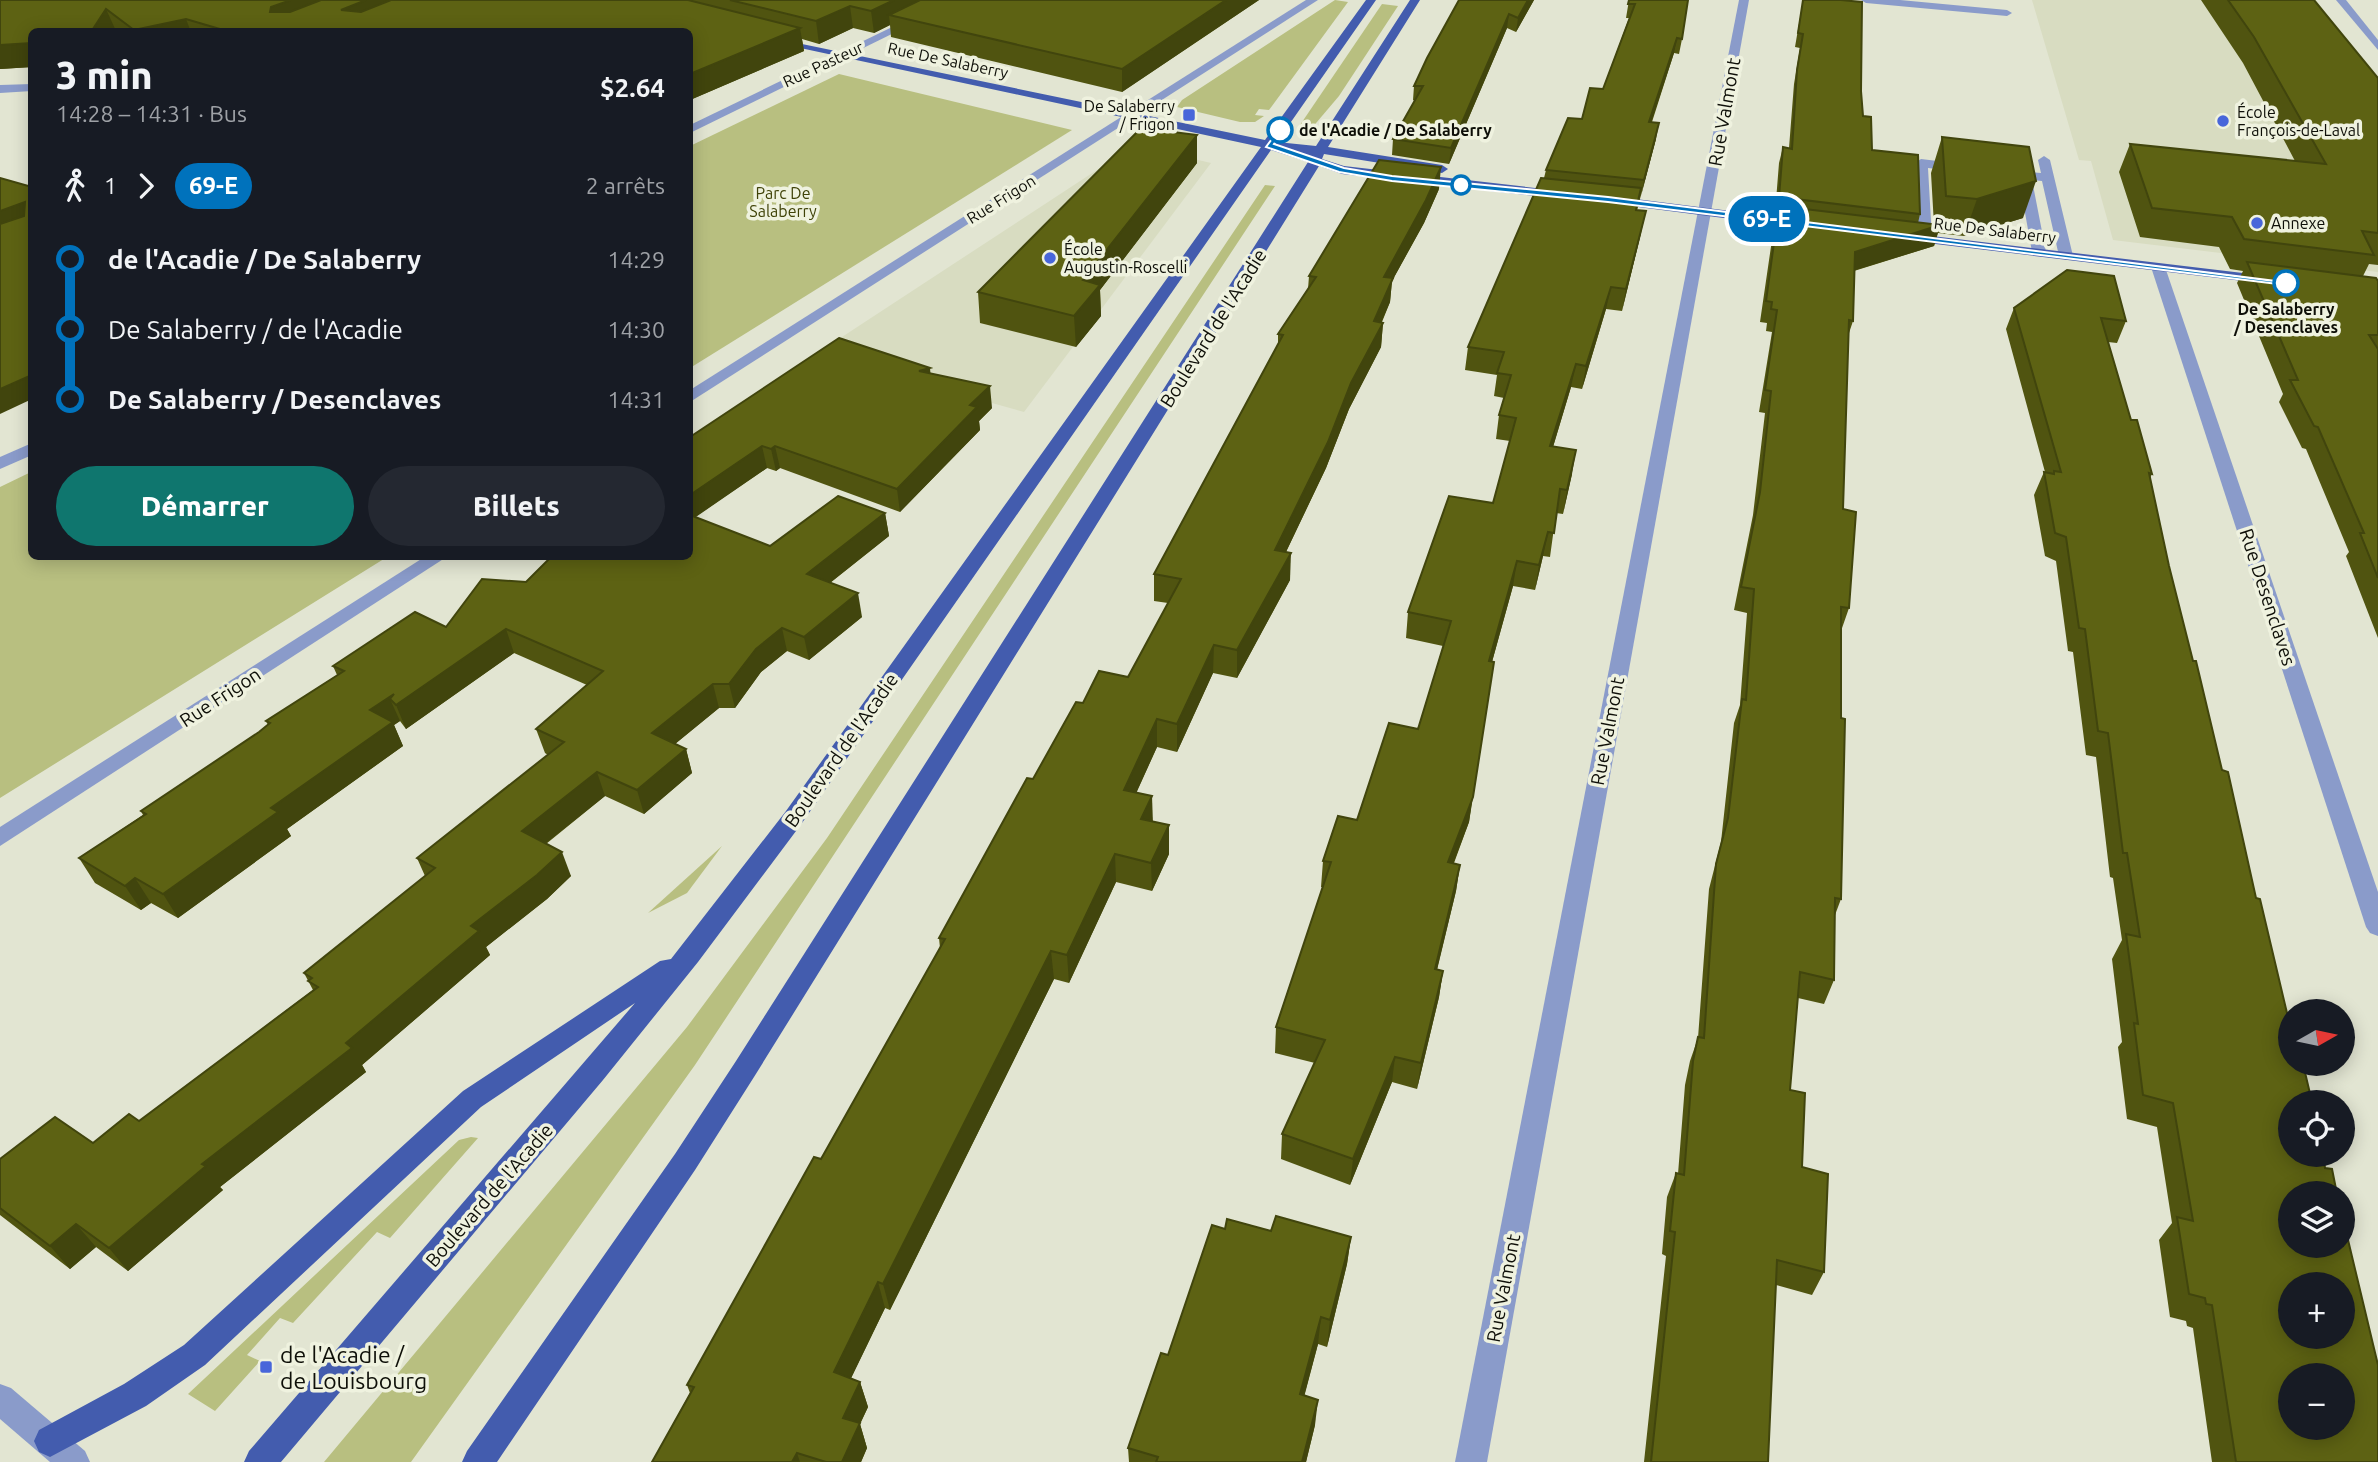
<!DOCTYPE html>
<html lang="fr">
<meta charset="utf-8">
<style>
body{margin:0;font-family:Ubuntu,sans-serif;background:#242831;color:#f1f3f6;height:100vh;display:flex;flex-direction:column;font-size:26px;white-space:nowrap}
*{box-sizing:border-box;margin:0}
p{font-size:23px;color:#9ea1a6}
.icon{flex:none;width:38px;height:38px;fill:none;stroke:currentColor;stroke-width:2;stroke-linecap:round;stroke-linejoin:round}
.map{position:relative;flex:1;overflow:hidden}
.sheet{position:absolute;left:28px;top:28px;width:665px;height:532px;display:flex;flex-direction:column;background:#171b24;border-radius:10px;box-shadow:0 4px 18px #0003}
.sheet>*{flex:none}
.badge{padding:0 14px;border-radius:23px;font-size:24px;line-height:46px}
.needle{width:46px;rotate:81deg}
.tools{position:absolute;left:2278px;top:999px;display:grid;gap:14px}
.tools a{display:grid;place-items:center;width:77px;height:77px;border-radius:50%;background:#171b24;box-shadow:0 4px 18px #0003;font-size:35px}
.map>.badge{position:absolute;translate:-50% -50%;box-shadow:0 0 0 4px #fff}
.legs{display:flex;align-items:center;gap:10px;height:77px;padding:0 28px;font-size:23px}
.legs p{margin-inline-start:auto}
.summary{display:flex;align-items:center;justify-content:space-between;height:119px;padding:0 28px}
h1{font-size:38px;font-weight:800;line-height:52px}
.button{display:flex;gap:14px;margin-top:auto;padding:14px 28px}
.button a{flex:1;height:80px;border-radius:42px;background:#0f766e;color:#fff;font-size:28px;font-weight:800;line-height:80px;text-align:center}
.button a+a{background:#242831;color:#f1f3f6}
ul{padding:0 28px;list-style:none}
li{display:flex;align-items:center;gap:24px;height:70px;font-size:26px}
li i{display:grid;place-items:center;width:10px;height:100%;margin:0 9px;background:currentColor}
li i::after{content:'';width:18px;height:18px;margin:-9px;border:5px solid;border-radius:50%;background:#171b24}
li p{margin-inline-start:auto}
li:first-child i{background:linear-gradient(#0000 50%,currentColor 0)}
li:last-child i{background:linear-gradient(currentColor 50%,#0000 0)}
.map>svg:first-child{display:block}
.built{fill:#d8dcc1}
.green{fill:#b8bf80}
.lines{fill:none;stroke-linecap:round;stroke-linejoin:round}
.minor{fill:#8a9bca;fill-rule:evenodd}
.major{fill:#435cae;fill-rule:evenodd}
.wall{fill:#505410}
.shaded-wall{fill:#41450d}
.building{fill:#5d6213;stroke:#41450d;stroke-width:2;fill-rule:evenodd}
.line-1{fill:#0072bc;stroke:#fff;stroke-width:2}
.poi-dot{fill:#4866da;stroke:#eff2df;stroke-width:2.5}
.stop-1-dot{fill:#fff;stroke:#0072bc;stroke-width:3.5}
.labels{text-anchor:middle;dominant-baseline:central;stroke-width:7;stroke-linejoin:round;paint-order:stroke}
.far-street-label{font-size:16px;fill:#0e0f08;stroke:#eff2df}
.far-poi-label{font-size:16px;fill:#0e0f08;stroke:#eff2df;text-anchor:start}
.far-stop-label{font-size:16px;font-weight:bold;fill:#0e0f08;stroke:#eff2df;text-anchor:start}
.far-park-label{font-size:16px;fill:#3f4207;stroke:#eff2df}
.street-label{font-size:19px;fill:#0e0f08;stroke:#eff2df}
.near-poi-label{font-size:23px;fill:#0e0f08;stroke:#eff2df;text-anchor:start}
</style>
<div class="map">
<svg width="2378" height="1462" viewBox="0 0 2378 1462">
<rect width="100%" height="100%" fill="#e2e5d2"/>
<g class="built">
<path d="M2032,0H2316L2378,82V272L2113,240L2091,161L2079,160Z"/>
<path d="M1135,145L1211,163L1024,412L816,354Z"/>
</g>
<g class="green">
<path d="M1335,0L1348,2L1269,110L1259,109L1255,115L1264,116L1255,122H1240L1177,107L1182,100Z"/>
<path d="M1382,4L1398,6L1339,96L1311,129L1298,128Z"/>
<path d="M839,74L1072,130L690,368V146Z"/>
<path d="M1265,185L1275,186L695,1065L411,1462H324L687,1027L827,838Z"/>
<path d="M31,472L32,556L387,557L0,798V487Z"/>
<path d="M722,846L687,893L648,913Z"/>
<path d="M471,1137L478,1138L390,1238L377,1232L293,1323L280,1318L247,1355L260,1361L215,1411L188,1394L459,1140Z"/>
</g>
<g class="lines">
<g class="minor">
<path d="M948,0H961L690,133V125Z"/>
<path d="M1306,0H1318L690,402V390Z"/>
<path d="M1739,0H1749L1487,1462H1455Z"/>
<path d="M1861,0H1900L2007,10L2012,13L2007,16L1866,3Z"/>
<path d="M2336,0H2346L2378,40V50Z"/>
<path d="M32,84V91L0,93V85Z"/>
<path d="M2044,156L2050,160L2073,256L2066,260L2059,256L2042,181L2032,180L2046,252L2039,256L2032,252L2019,179L2001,174L2007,170L2041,173L2038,160Z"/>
<path d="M1921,159L1962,164L1968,168L1962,172L1928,168L1932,239L1925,243L1918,239L1915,163Z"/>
<path d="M2158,263L2165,267L2378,892V936L2370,933L2366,927L2151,267Z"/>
<path d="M32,443V455L0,469V457Z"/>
<path d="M426,556H448L0,846V827Z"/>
<path d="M0,1384L11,1388L85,1451L90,1462H50L0,1419Z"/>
</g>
<g class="major">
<path d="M1366,0H1376L1277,142L1316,146L1410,0H1420L1328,147L1442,165L1448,169L1442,173L1324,154L1322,159L1344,166L1562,191L1569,195L1562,199L1342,174L1319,166L754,1077L695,1170L497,1462H462L467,1451L675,1154L736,1061L1308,162L1271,150L802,823L698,962L603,1080L281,1462H244L249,1451L635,1003L481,1107L205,1365L146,1406L50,1457L39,1452L34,1441L39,1430L124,1384L184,1345L463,1091L660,961L671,959L786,811L1261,147L777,43L773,42V38L1265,140Z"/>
<path d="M1612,196L1802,220L1809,224L1802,228L1607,203L1605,200Z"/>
<path d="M1907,233L2268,276L2275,280L2268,284L1902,240L1900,237Z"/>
</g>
</g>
<g class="wall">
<path d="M0,0H1259L1122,92L891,37L890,25L874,33L853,28L819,44L802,39L804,51L690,100V32H32V67L0,69Z"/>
<path d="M1459,0H1534L1516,32L1507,28L1449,164L1392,155L1393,139L1415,101L1413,100L1414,86Z"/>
<path d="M1629,0L1682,39L1679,54L1674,53L1652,122L1656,139L1637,210L1641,233L1622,311L1606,309L1582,389L1571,387L1553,447L1572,474L1563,514L1556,513L1550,557L1543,556L1535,590L1513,586L1492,662L1469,822L1454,863L1460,865L1456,891L1437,969L1443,971L1439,997L1417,1089L1392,1082L1350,1185L1281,1159L1282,1134L1315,1063L1275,1053L1276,1027L1323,887H1321L1323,861L1357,820L1418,729L1443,646L1406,638L1408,612L1493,503L1510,441L1496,439L1499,415L1504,398L1494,396L1497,375L1465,370L1468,347L1544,178L1546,170L1603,89L1629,18H1626Z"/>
<path d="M1803,0L1861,91L1863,116L1872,150L1920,214L1918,223L1934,225L1931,173L1942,137L2023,218L1964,236L1938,233L1934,246L1854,271L1853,321L1848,336L1843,509L1849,608L1841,631V899L1835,915L1834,980L1824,1004L1798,998L1790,1090L1802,1167L1824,1272L1812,1295L1776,1285L1768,1462H1644L1666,1256L1662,1254L1667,1197L1676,1173L1678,1174L1685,1085L1690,1061L1698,1038L1709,889L1721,842L1734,723L1740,705L1747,613L1734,610L1753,515L1765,413L1759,412L1772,332L1766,331L1767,323L1760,322L1774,226L1777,213H1775L1779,163L1783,147L1789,148L1794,84L1800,48L1795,47Z"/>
<path d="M2201,0H2314L2378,78V265L2369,264L2363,276L2378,281V638L2346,556L2349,552L2306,449L2302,448L2279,402L2283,394L2237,283L2243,271L2230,269L2219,247L2140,237L2119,172L2130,144L2295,161L2243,63Z"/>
<path d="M1197,135V163L1100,290L1101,316L1076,347L980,323L978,292Z"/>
<path d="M1439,189L1424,223L1392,281L1390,302L1382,322L1383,323L1381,347L1349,409L1326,468L1286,552L1290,580L1237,678L1213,673L1177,752L1157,747L1136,793L1169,854L1152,891L1116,882L1069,983L1054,979L909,1272L890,1310L885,1308L851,1378L860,1382L868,1407L860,1424L867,1448L861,1462H652L690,1393L687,1385L821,1159L940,948L939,938L1033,779L1083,703L1128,677L1168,603L1154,601V574L1278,345V334L1308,289L1309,276Z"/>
<path d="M2014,308L2126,321L2117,343L2108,342L2131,420L2152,474L2150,478L2169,566L2378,1462H2212L2193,1328L2187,1326L2186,1321L2170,1317L2159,1240L2172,1223L2157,1127L2127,1119L2118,1047L2122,1042L2112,959L2122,940L2113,878L2110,877L2096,757L2086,755L2073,652L2068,651L2056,561L2045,556L2034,495L2044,472H2045L2006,329Z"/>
<path d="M930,368V373L992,408L979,421L980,430L900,512L780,468L776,471L767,468L695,517L770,546L885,513L889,536L830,583L862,617L809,660L787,651L761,672L735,708H719L675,744L686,749L692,773L644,814L605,796L546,844L571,876L547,899L486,947L490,955L362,1065L366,1072L220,1187L223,1190L128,1271L96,1247L70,1269L0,1215V1159L93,1143L139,1121L313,990L304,973L425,876L417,858L548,755L545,753L536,729L587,685L514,653L406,729L400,721L394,725L403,746L287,829L291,836L178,918L151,903L141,910L95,883L79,858L143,815L141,811L259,732L268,725L266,721L337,675L333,666L446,627L526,582L690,437Z"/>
<path d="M1225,1229L1271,1231L1351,1237L1347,1264L1327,1347L1318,1344L1304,1396L1315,1425L1306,1462H1129L1128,1448L1168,1355Z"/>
</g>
<g class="shaded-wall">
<path d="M291,0H358L279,30L270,12L271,7Z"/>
<path d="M366,0H427L351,32L341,10Z"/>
<path d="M894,0H942L889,15L890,25L874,33L871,11Z"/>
<path d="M1226,0H1259L1122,92V69Z"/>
<path d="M1528,0H1534L1516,32L1518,18Z"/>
<path d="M850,6L853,28L819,44L816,21Z"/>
<path d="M106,9L116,31L91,32Z"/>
<path d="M1509,14L1507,28L1449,164L1451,148Z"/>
<path d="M186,19L191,32H134V30Z"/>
<path d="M800,28L804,51L690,100V74Z"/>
<path d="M1677,38L1674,53L1646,138L1649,122Z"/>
<path d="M32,43V67L0,69V45Z"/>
<path d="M1659,123L1656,139L1641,196L1644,180Z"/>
<path d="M1197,135V163L1100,290L1101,316L1076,347L1074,316L1083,280Z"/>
<path d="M1441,167L1439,189L1424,223L1392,281L1390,302L1374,339L1383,323L1381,347L1349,409L1326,468L1274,577L1275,550L1374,321L1384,277Z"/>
<path d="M2036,181L2023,218L1964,236L1977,199Z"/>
<path d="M25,202L32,216L0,231V211Z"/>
<path d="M1646,211L1641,233L1622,311L1626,289Z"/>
<path d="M1940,225L1934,246L1849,272L1855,252Z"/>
<path d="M1611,287L1606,309L1582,389L1586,366Z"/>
<path d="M1576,364L1571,387L1546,470L1550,446Z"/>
<path d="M930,368L932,390L919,371Z"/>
<path d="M32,375V399L0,414V389Z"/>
<path d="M990,386L992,408L979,421L980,430L900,512L897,489L970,405Z"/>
<path d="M762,446L767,468L690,521V495Z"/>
<path d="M775,446L780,468L776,471L771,449Z"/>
<path d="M1576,450L1572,474L1563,514L1567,490Z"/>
<path d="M885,513L889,536L812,597L807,574Z"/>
<path d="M1548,532L1543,556L1535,590L1539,565Z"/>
<path d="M1291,553L1290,580L1237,678V650Z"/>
<path d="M1517,561L1513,586L1485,687L1489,661Z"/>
<path d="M858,593L862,617L809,660L804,637Z"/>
<path d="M782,628L787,651L761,672L735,708L729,684L756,649Z"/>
<path d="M506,629L514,653L406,729L396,705L390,699L400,721L394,725L403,746L287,829L291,836L178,918L163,894L271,808L370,710L394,694Z"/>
<path d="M1214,645L1213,673L1177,752V724Z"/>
<path d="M713,684L719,708L659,757L652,733Z"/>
<path d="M1157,719V747L1125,818L1124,790Z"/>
<path d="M686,749L692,773L644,814L637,790Z"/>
<path d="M597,772L605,796L531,855L522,831Z"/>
<path d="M1152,796L1153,824L1141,819Z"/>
<path d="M1473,797L1469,822L1444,888L1448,862Z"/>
<path d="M1169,825V854L1152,891L1151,863Z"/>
<path d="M562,852L571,876L547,899L486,947L490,955L362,1065L366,1072L220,1187L223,1190L128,1271L109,1248L202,1164L346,1043L471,926Z"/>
<path d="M1115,854L1116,882L1069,983L1067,955Z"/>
<path d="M1460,865L1456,891L1431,995L1435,969Z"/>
<path d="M135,878L151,903L141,910L125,886Z"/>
<path d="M1051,951L1054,979L890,1310L883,1284Z"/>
<path d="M1443,971L1439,997L1417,1089L1421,1063Z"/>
<path d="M1395,1057L1392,1082L1350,1185L1353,1159Z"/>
<path d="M76,1224L96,1247L70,1269L50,1246Z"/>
<path d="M1351,1237L1347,1264L1327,1347L1330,1320Z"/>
<path d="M878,1282L885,1308L842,1397L834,1372Z"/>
<path d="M1321,1317L1318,1344L1298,1420L1300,1394Z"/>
<path d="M860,1382L868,1407L860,1424L867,1448L861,1462H842L843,1418Z"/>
<path d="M1318,1400L1315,1425L1306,1462H1302Z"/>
<path d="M797,1453L800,1462H792Z"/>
</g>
<g class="building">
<path d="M0,0H291L271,7L270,12H290L321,0H366L341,10L361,12L391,0H688L800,28L690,74V32H230L186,19L134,30L106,9L91,32H32V43L0,45Z"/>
<path d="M730,0H894L871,11L850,6L816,21Z"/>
<path d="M920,0H1226L1122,69L889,15Z"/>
<path d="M1459,0H1528L1518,18L1509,14L1451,148L1393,139L1423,86H1414L1427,58Z"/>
<path d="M1629,0H1688L1682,39L1677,38L1649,122L1659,123L1644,180L1546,170L1568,118L1582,119L1590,88L1603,89L1635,4H1628Z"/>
<path d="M1803,0H1841L1862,2L1861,91L1863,116L1871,117L1872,150L1918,155L1920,214L1779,197L1783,147L1792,149L1797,70L1803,34L1798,33Z"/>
<path d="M2228,0H2314L2378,78V233L2362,231L2374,255L2244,239L2232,217L2152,208L2130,144L2326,164L2254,37Z"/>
<path d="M1141,128L1197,135L1083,280L1100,285L1074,316L978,292Z"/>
<path d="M1942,137L2029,147L2036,181L1977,199L1946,196Z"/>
<path d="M1379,160L1441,167L1426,200L1384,277L1393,278L1374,321L1383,323L1351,383L1328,442L1275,550L1291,553L1237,650L1214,645L1177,724L1157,719L1124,790L1152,796L1141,819L1169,825L1151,863L1115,854L1067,955L1051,951L883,1284L878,1282L834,1372L860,1382L843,1418L860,1423L842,1462H826L797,1453L792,1462H652L694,1387L687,1385L814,1157L821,1159L945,939L939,938L1027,778L1033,779L1076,702L1083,703L1099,671L1128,677L1181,579L1154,574L1283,335L1278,334L1316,277L1309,276Z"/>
<path d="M0,178L32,187V375L0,389V224L24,216L25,202L0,211Z"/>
<path d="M1541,178L1641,188L1636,210L1646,211L1626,289L1611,287L1586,366L1576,364L1550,446L1576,450L1567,490L1560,489L1554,533L1548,532L1539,565L1517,561L1489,661L1494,662L1473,797L1448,862L1460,865L1435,969L1443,971L1421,1063L1395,1057L1353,1159L1282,1134L1325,1040L1276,1027L1331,862L1323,861L1338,816L1357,820L1389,723L1418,729L1451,621L1408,612L1449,496L1493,503L1516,418L1499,415L1511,375L1497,373L1504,352L1468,347Z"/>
<path d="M1779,206L1940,225L1855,252L1853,321L1849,320L1843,509L1856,512L1849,608L1841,607V718L1845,719L1841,899L1835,898L1834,980L1800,972L1790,1090L1805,1093L1802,1167L1828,1174L1824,1272L1777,1260L1768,1462H1651L1675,1232L1670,1231L1676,1173L1684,1175L1693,1061L1698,1037L1704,1038L1716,864L1728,818L1742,699L1746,700L1754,589L1741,587L1760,492L1771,391L1765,390L1777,310L1771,309L1772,302L1766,301Z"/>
<path d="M2247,262L2376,278L2378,281V335H2369L2378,349V578L2360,533H2364L2318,427L2314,426L2290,380H2298Z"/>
<path d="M2067,270L2114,276L2126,321L2101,318L2131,420H2137L2152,474L2149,473L2169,566L2193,661H2196L2222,770L2228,772L2256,898L2260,899L2291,1030V1064H2303L2312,1102H2291V1155H2323L2325,1168L2332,1169L2337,1194H2291V1246H2343V1219L2378,1365V1462H2236L2212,1305L2206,1304L2205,1298L2189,1294L2177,1217L2193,1221L2173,1103L2143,1095L2134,1023L2138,1024L2126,934L2140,937L2127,853H2123L2108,733L2098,731L2085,629L2079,628L2066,537L2055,533L2044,472L2054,474V471L2061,472L2014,308ZM2291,1284H2343V1337H2291ZM2291,1376H2343V1428H2291Z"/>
<path d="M839,338L930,368L919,371L990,386L970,405L977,407L897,489L775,446L771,449L762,446L690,495V437Z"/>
<path d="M838,496L885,513L807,574L858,593L804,637L782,628L756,649L729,684H713L652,733L686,749L637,790L597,772L522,831L562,852L537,875L471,926L479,931L346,1043L352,1048L202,1164L206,1166L109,1248L76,1224L50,1246L0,1208V1159L55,1117L93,1143L129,1114L139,1121L318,987L308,981L312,978L304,973L435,868L417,858L564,742L536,729L603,671L506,629L396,705L390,699L394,694L370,710L393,722L271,808L278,812L163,894L135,878L125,886L79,858L146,814L141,811L259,732L270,723L266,721L344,671L333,666L415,612L446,627L482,579L526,582L552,556H690V515L770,546Z"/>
<path d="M1276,1216L1351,1237L1330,1320L1321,1317L1300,1394L1318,1400L1302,1462H1156L1158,1457L1128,1448L1161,1353L1168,1355L1212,1225L1225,1229L1227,1219L1271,1231Z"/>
</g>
<path class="line-1" d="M1280,128L1284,130L1274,144L1344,168L1392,176L1608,197L2291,283L2286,285L1608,202L1392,181L1339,172L1266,147Z"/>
<g class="poi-dot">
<rect x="1182" y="108" width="14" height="14" rx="3.5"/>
<circle cx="2223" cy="121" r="7"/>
<circle cx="2257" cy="223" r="7"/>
<circle cx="1050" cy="258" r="7"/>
<rect x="259" y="1360" width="14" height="14" rx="3.5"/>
</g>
<g class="stop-1-dot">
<circle cx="1280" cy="130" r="12"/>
<circle cx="1461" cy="185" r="9"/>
<circle cx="2286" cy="283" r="12"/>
</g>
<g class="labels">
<g class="far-street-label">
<text transform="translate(948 60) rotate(12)">Rue De Salaberry</text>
<text transform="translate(823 64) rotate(-25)">Rue Pasteur</text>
<text transform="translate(1001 199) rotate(-32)">Rue Frigon</text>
<text transform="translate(1995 230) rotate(7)">Rue De Salaberry</text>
</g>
<g class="far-poi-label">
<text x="1175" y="106" text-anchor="end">De Salaberry<tspan x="1175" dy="18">/ Frigon</tspan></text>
<text x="2237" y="112">École<tspan x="2237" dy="18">François-de-Laval</tspan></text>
<text x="2271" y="223">Annexe</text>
<text x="1064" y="249">École<tspan x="1064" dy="18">Augustin-Roscelli</tspan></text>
</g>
<g class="far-stop-label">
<text x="1299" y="130">de l'Acadie / De Salaberry</text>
<text x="2286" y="309" text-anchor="middle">De Salaberry<tspan x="2286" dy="18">/ Desenclaves</tspan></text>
</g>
<g class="far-park-label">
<text x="783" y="193">Parc De<tspan x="783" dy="18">Salaberry</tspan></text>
</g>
<g class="street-label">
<text transform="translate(1724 112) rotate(-80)">Rue Valmont</text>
<text transform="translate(1213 328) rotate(-58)">Boulevard de l'Acadie</text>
<text transform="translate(2268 597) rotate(72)">Rue Desenclaves</text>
<text transform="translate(220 697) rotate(-33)">Rue Frigon</text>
<text transform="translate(1607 731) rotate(-79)">Rue Valmont</text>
<text transform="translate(841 750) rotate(-55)">Boulevard de l'Acadie</text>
<text transform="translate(489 1195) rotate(-49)">Boulevard de l'Acadie</text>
<text transform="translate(1503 1288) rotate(-79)">Rue Valmont</text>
</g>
<g class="near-poi-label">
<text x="280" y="1354">de l'Acadie /<tspan x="280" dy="26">de Louisbourg</tspan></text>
</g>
</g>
</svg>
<div class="tools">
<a><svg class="needle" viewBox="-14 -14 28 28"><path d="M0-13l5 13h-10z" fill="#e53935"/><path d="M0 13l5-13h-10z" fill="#9ea1a6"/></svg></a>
<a><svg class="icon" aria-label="locate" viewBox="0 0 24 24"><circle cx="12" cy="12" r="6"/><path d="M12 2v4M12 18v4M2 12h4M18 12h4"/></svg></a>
<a><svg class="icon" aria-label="layers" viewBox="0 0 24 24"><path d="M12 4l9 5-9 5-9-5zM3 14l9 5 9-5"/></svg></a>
<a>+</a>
<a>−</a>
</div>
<b class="badge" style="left:1767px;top:219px;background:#0072bc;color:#fff">69-E</b>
<section class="sheet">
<div class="summary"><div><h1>3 min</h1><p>14:28 – 14:31 · Bus</p></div><b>$2.64</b></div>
<div class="legs"><svg class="icon" aria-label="walk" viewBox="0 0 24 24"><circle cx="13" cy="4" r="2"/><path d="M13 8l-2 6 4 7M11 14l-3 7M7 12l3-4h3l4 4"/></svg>1<svg class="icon" aria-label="forward" viewBox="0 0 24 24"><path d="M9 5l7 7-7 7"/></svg><b class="badge" style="background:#0072bc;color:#fff">69-E</b><p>2 arrêts</p></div>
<ul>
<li><i style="color:#0072bc"></i><b>de l'Acadie / De Salaberry</b><p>14:29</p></li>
<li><i style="color:#0072bc"></i><span>De Salaberry / de l'Acadie</span><p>14:30</p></li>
<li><i style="color:#0072bc"></i><b>De Salaberry / Desenclaves</b><p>14:31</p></li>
</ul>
<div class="button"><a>Démarrer</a><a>Billets</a></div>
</section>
</div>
